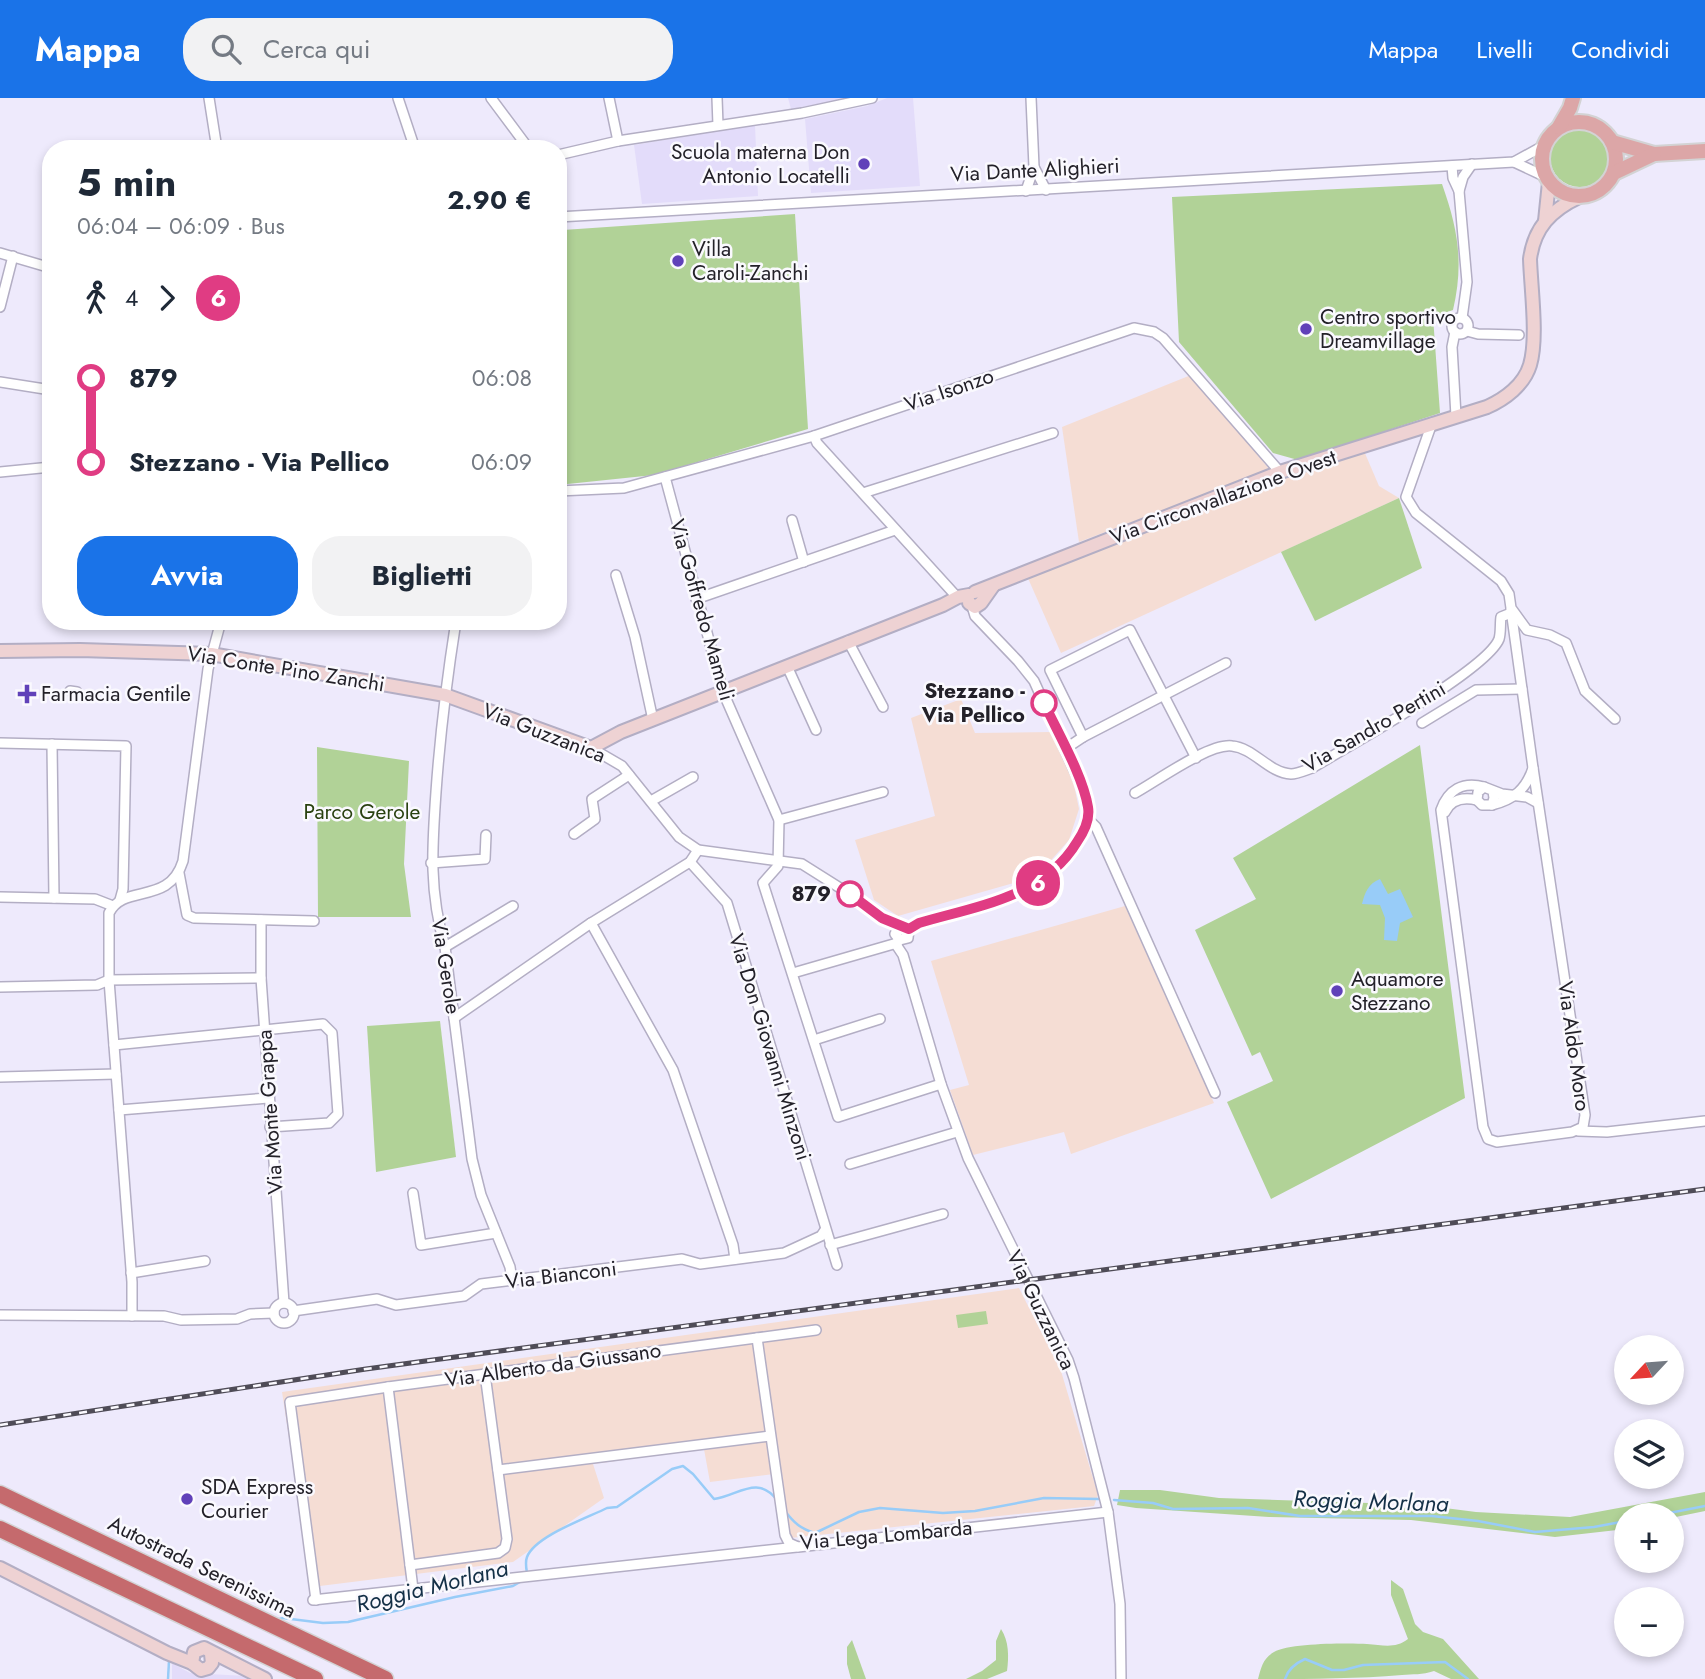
<!DOCTYPE html>
<html lang="it">
<meta charset="utf-8">
<style>
body{margin:0;font-family:Jost,sans-serif;background:#f2f2f3;color:#1f2937;height:100vh;display:flex;flex-direction:column;font-size:26px;white-space:nowrap}
*{box-sizing:border-box;margin:0}
p{font-size:23px;color:#747a83}
.icon{flex:none;width:38px;height:38px;fill:none;stroke:currentColor;stroke-width:2;stroke-linecap:round;stroke-linejoin:round}
.map{position:relative;flex:1;overflow:hidden}
.drawer{position:absolute;left:42px;top:42px;width:525px;height:490px;display:flex;flex-direction:column;background:#fff;border-radius:28px;box-shadow:0 4px 10px #0003}
.drawer>*{flex:none}
.badge{padding:0 14px;border-radius:23px;font-size:24px;line-height:46px}
.needle{width:46px;rotate:244deg}
.tools{position:absolute;left:1614px;top:1237px;display:grid;gap:14px}
.tools a{display:grid;place-items:center;width:70px;height:70px;border-radius:50%;background:#fff;box-shadow:0 4px 10px #0003;font-size:35px}
.map>.badge{position:absolute;translate:-50% -50%;box-shadow:0 0 0 4px #fff}
.legs{display:flex;align-items:center;gap:10px;height:77px;padding:0 35px;font-size:23px}
.legs p{margin-inline-start:auto}
.overview{display:flex;align-items:center;justify-content:space-between;height:119px;padding:0 35px}
h1{font-size:38px;font-weight:700;line-height:52px}
.action{display:flex;gap:14px;margin-top:auto;padding:14px 35px}
.action a{flex:1;height:80px;border-radius:28px;background:#1a73e8;color:#fff;font-size:28px;font-weight:700;line-height:80px;text-align:center}
.action a+a{background:#f2f2f3;color:#1f2937}
ul{padding:0 35px;list-style:none}
li{display:flex;align-items:center;gap:24px;height:84px;font-size:26px}
li i{display:grid;place-items:center;width:10px;height:100%;margin:0 9px;background:currentColor}
li i::after{content:'';width:18px;height:18px;margin:-9px;border:5px solid;border-radius:50%;background:#fff}
li p{margin-inline-start:auto}
li:first-child i{background:linear-gradient(#0000 50%,currentColor 0)}
li:last-child i{background:linear-gradient(currentColor 50%,#0000 0)}
header{display:flex;align-items:center;gap:42px;box-sizing:border-box;height:98px;padding:0 35px;background:#1a73e8;color:#fff}
header strong{font-size:33px}
nav{display:flex;gap:38px;margin-inline-start:auto;font-size:24px}
.search{width:490px;height:63px;background:#f2f2f3;display:flex;align-items:center;gap:18px;box-sizing:border-box;padding:0 24px;border-radius:28px;color:#747a83;font-size:26px}
.map>svg:first-child{display:block}
.built{fill:#e3dcfa}
.industrial{fill:#f5ddd4}
.green{fill:#b1d297}
.water{fill:#98ccf8}
.lines{fill:none;stroke-linecap:round;stroke-linejoin:round}
.stream{stroke:#98ccf8;stroke-width:2.5}
.street-casing{stroke:#b3aec4;stroke-width:12}
.secondary-casing{stroke:#b3aec4;stroke-width:16}
.primary-casing{stroke:#d3d3d4;stroke-width:18}
.highway-casing{stroke:#d3d3d4;stroke-width:19}
.street{stroke:#fff;stroke-width:9}
.secondary{stroke:#eed2d3;stroke-width:12}
.primary{stroke:#dca6a7;stroke-width:14}
.highway{stroke:#c56a6d;stroke-width:16}
.rail-casing{stroke:#4f4c57;stroke-width:5}
.rail{stroke:#faf9fe;stroke-width:2.5;stroke-dasharray:8;stroke-linecap:butt}
.line-1-casing{stroke:#fff;stroke-width:16}
.line-1{stroke:#e03c83;stroke-width:10}
.poi-dot{fill:#6041b9;stroke:#faf9fe;stroke-width:2.5}
.stop-1-dot{fill:#fff;stroke:#e03c83;stroke-width:3.5}
.labels{text-anchor:middle;dominant-baseline:central;stroke-width:5;stroke-linejoin:round;paint-order:stroke}
.poi-label{font-size:21px;fill:#232129;stroke:#faf9fe;text-anchor:start}
.street-label{font-size:21px;fill:#232129;stroke:#faf9fe}
.stop-label{font-size:21px;font-weight:bold;fill:#232129;stroke:#faf9fe;text-anchor:end}
.park-label{font-size:21px;fill:#294110;stroke:#faf9fe}
.water-label{font-size:23px;font-style:italic;fill:#143047;stroke:#faf9fe}
</style>
<header>
<strong>Mappa</strong>
<div class="search"><svg class="icon" aria-label="search" viewBox="0 0 24 24"><circle cx="10" cy="10" r="6"/><path d="M15 15l6 6"/></svg>Cerca qui</div>
<nav><a>Mappa</a><a>Livelli</a><a>Condividi</a></nav>
</header>
<div class="map">
<svg width="1705" height="1581" viewBox="0 0 1705 1581">
<rect width="100%" height="100%" fill="#eeeafc"/>
<g class="built">
<path d="M788,0H849L791,11Z"/>
<path d="M887,0H913L920,88L811,95L805,21L867,8Z"/>
<path d="M755,27L758,98L642,106L634,47Z"/>
<path d="M172,1565L190,1575L246,1578L252,1581H172Z"/>
</g>
<g class="industrial">
<path d="M1191,277L1270,372L1079,444L1062,329Z"/>
<path d="M1364,353L1379,388L1399,400L1061,555L1027,478L1279,382Z"/>
<path d="M961,601L975,635L1051,634L1073,682L1079,711L1069,742L1045,769L1024,782L898,818L874,802L855,742L935,718L911,620Z"/>
<path d="M1125,808L1214,1005L1071,1056L1064,1034L973,1057L950,992L969,987L931,863Z"/>
<path d="M1019,1190L1061,1273L1098,1397L1094,1408L790,1440L782,1375L710,1384L704,1351L593,1366L604,1400L513,1464L312,1489L282,1294Z"/>
</g>
<g class="green">
<circle cx="1580" cy="59" r="30"/>
<path d="M1442,86C1458,131 1464,165 1453,212L1433,219L1440,315L1298,362L1273,355L1179,244L1172,99Z"/>
<path d="M795,116L808,331L654,377L558,387V158L563,132Z"/>
<path d="M1399,400L1422,470L1315,523L1281,454Z"/>
<path d="M1420,647L1465,1000L1271,1101L1227,1004L1273,983L1260,954L1252,958L1195,832L1256,801L1233,760Z"/>
<path d="M317,649L409,663L404,766L411,819H318Z"/>
<path d="M440,923L456,1059L376,1074L367,928Z"/>
<path d="M986,1213L988,1226L958,1230L956,1217Z"/>
<path d="M1120,1392H1160L1219,1400L1369,1405L1397,1410L1437,1409L1476,1414L1570,1419L1705,1394V1413L1671,1420V1418H1626V1431L1555,1439L1411,1422L1269,1419L1136,1410L1117,1407Z"/>
<path d="M1391,1482L1403,1491L1415,1526L1423,1534L1443,1541L1479,1581H1451L1434,1573C1422,1577 1413,1576 1402,1577C1354,1581 1306,1581 1258,1581C1261,1570 1263,1560 1274,1554C1289,1545 1348,1545 1367,1546C1383,1547 1395,1551 1408,1541L1391,1497Z"/>
<path d="M1001,1531C1009,1543 1009,1559 1007,1573L987,1581H966L982,1573L996,1562V1543Z"/>
<path d="M852,1542L866,1581H851L847,1566V1549Z"/>
</g>
<path class="water" d="M1380,781L1388,796L1400,791L1413,819L1400,825L1397,843L1384,842L1385,820L1380,807L1362,806C1365,794 1368,786 1380,781Z"/>
<g class="lines">
<g class="stream">
<path d="M1114,1402L1153,1405L1173,1411L1248,1410L1300,1418H1432L1478,1423L1535,1434L1594,1429L1626,1423"/>
<path d="M785,1413C794,1425 801,1431 815,1435L859,1414L880,1410L943,1415L975,1413L1044,1400L1099,1401"/>
<path d="M1654,1418L1705,1408"/>
<path d="M527,1475C526,1469 525,1464 527,1459C535,1438 587,1420 607,1410L617,1409L672,1371L683,1368L693,1376L714,1401C738,1398 757,1376 777,1402"/>
<path d="M276,1522L283,1520L323,1525L348,1524L455,1499L513,1488L525,1481"/>
<path d="M168,1581L169,1563"/>
<path d="M1285,1581C1288,1571 1296,1565 1305,1561L1332,1572H1344L1363,1567L1445,1564L1468,1581"/>
</g>
<g class="street-casing">
<g id="street">
<path d="M209,0L217,51"/>
<path d="M398,0L415,51"/>
<path d="M491,0L529,51"/>
<path d="M609,0L618,43"/>
<path d="M717,0L718,27"/>
<path d="M558,57L618,43L802,15L872,0"/>
<path d="M1514,64L1546,79"/>
<path d="M1452,68L1453,80L1459,93L1467,184L1462,220"/>
<path d="M1034,69L1046,92"/>
<path d="M1026,93L1034,69L1031,0"/>
<path d="M1459,93L1463,79L1472,66"/>
<path d="M558,119L1514,64L1545,47"/>
<path d="M0,155L51,170"/>
<path d="M0,209L13,158"/>
<circle cx="1460" cy="228" r="8"/>
<path d="M1467,233L1478,236L1519,237"/>
<path d="M1455,234L1452,249L1456,318"/>
<path d="M0,284L51,292"/>
<path d="M1432,325L1406,399L1416,415L1501,483L1509,496L1511,510L1527,532L1550,537L1566,545L1585,593L1615,621"/>
<path d="M814,338L817,345L957,499"/>
<path d="M0,374L51,369"/>
<path d="M665,379L723,594L779,722L778,768L763,785L838,1019L941,986"/>
<path d="M558,393L624,390L814,338L1134,230L1154,234L1163,240L1280,374"/>
<path d="M863,395L1053,335"/>
<path d="M792,422L804,464"/>
<path d="M616,477L635,539L653,622"/>
<path d="M696,501L895,432"/>
<path d="M456,523C447,580 440,637 436,694C432,750 429,794 445,849L472,1061L481,1097L510,1169L512,1183"/>
<path d="M848,543L883,609"/>
<path d="M787,568L816,632"/>
<path d="M70,593L77,594"/>
<path d="M1422,625L1476,592L1522,591"/>
<path d="M1083,639L1050,572L1130,532L1196,660"/>
<path d="M0,645L126,648L123,791L120,802"/>
<path d="M52,646L54,800"/>
<path d="M591,650L622,668L679,739L698,752L802,766L848,795L882,820L909,831"/>
<path d="M1065,651L1083,639L1226,565"/>
<path d="M1484,689C1463,683 1448,692 1441,712L1483,1029L1488,1041L1497,1044L1572,1034L1583,1029L1585,1017L1533,670"/>
<path d="M1493,693L1494,700L1492,707H1482L1477,702L1478,694L1484,689L1502,696L1527,699L1538,705"/>
<path d="M1135,695C1157,683 1209,645 1232,648C1254,650 1269,675 1291,676C1297,676 1306,672 1312,670C1347,649 1487,572 1499,541C1501,535 1500,525 1501,519L1511,515"/>
<path d="M651,703L693,679"/>
<path d="M1492,707C1514,701 1526,692 1533,670L1511,512"/>
<path d="M1445,714C1451,701 1464,699 1477,702"/>
<path d="M1088,721L1096,729L1215,995"/>
<path d="M779,722L883,694"/>
<path d="M574,736L595,721L592,701L629,677"/>
<path d="M690,764L727,805L837,1167"/>
<path d="M431,765L485,761L486,737"/>
<path d="M179,775L187,817L194,820L314,823"/>
<path d="M0,799L95,801L113,808"/>
<path d="M261,822V880L284,1205"/>
<path d="M591,825L673,972L733,1147L735,1161"/>
<path d="M900,828L895,836L900,842L908,840L909,831"/>
<path d="M909,831L919,825C974,809 1040,801 1073,750C1087,729 1091,718 1084,694L1034,583L1018,563L975,518L972,508"/>
<path d="M898,841L897,848L903,857L941,986L968,1060L1068,1262L1074,1280L1108,1414L1120,1506L1121,1581"/>
<path d="M445,849L513,808"/>
<path d="M793,875L897,845"/>
<path d="M0,889L97,887L109,882L261,880"/>
<path d="M454,920L591,825L690,764L698,752"/>
<path d="M814,942L880,921"/>
<path d="M114,947L323,926L332,935L338,1016L329,1025L270,1029"/>
<path d="M0,979L116,976"/>
<path d="M119,1012L268,1000"/>
<path d="M1578,1033L1607,1034L1705,1023"/>
<path d="M850,1066L957,1034"/>
<path d="M413,1095L421,1147L496,1135"/>
<path d="M830,1147L943,1116"/>
<path d="M131,1175L205,1163"/>
<circle cx="284" cy="1215" r="10"/>
<path d="M293,1213L377,1201L396,1207L464,1198L481,1186L682,1161L700,1166L784,1155L821,1138L825,1132"/>
<path d="M0,1217L164,1218L181,1222L237,1221L250,1216L274,1215"/>
<path d="M132,1218V1184L109,882V815C124,785 169,808 183,763L208,571L221,523"/>
<path d="M757,1240L785,1437L789,1445L798,1449L1108,1414"/>
<path d="M388,1289L413,1491"/>
<path d="M498,1372L770,1338"/>
<path d="M410,1467L498,1455L505,1450L507,1441L485,1276"/>
<path d="M313,1502L797,1449"/>
<path d="M316,1502L290,1304L388,1289L816,1232"/>
</g>
</g>
<g class="secondary-casing">
<g id="secondary">
<path d="M1545,123L1549,84"/>
<path d="M975,494L1280,374L1487,309C1505,301 1524,287 1530,267C1538,240 1531,191 1530,161C1534,130 1551,112 1579,99"/>
<path d="M969,505L975,509L981,505L993,488"/>
<path d="M0,553L80,552L211,556L445,597L591,650L621,634L943,507L958,499L969,497"/>
<path d="M0,1470L167,1555L192,1565"/>
<path d="M211,1556L212,1565L208,1570L201,1572L192,1565L194,1554L204,1550L265,1581"/>
</g>
</g>
<g class="primary-casing">
<g id="primary">
<circle cx="1579" cy="61" r="37"/>
<path d="M1559,29L1570,10L1573,0"/>
<path d="M1612,44L1654,56L1705,53"/>
<path d="M1614,75L1654,56"/>
</g>
</g>
<g class="highway-casing">
<g id="highway">
<path d="M0,1396L385,1581"/>
<path d="M0,1431L315,1581"/>
</g>
</g>
<use href="#street" class="street"/>
<use href="#secondary" class="secondary"/>
<use href="#primary" class="primary"/>
<use href="#highway" class="highway"/>
<g class="rail-casing">
<path id="rail" d="M0,1327L366,1271L1705,1091"/>
</g>
<use href="#rail" class="rail"/>
</g>
<g class="lines">
<g class="line-1-casing">
<path id="line-1" d="M850,796L882,820L909,831L919,825C977,808 1044,799 1077,744C1084,734 1090,721 1088,709C1083,678 1058,635 1044,605"/>
</g>
<use href="#line-1" class="line-1"/>
</g>
<g class="poi-dot">
<circle cx="864" cy="66" r="7"/>
<circle cx="678" cy="163" r="7"/>
<circle cx="1306" cy="231" r="7"/>
<path d="M23.5 585.5h7v7h7v7h-7v7h-7v-7h-7v-7h7z"/>
<circle cx="1337" cy="893" r="7"/>
<circle cx="187" cy="1401" r="7"/>
</g>
<g class="stop-1-dot">
<circle cx="1044" cy="605" r="12"/>
<circle cx="850" cy="796" r="12"/>
</g>
<g class="labels">
<g class="poi-label">
<text x="850" y="54" text-anchor="end">Scuola materna Don<tspan x="850" dy="24">Antonio Locatelli</tspan></text>
<text x="692" y="151">Villa<tspan x="692" dy="24">Caroli-Zanchi</tspan></text>
<text x="1320" y="219">Centro sportivo<tspan x="1320" dy="24">Dreamvillage</tspan></text>
<text x="41" y="596">Farmacia Gentile</text>
<text x="1351" y="881">Aquamore<tspan x="1351" dy="24">Stezzano</tspan></text>
<text x="201" y="1389">SDA Express<tspan x="201" dy="24">Courier</tspan></text>
</g>
<g class="street-label">
<text transform="translate(1035 72) rotate(-3)">Via Dante Alighieri</text>
<text transform="translate(949 292) rotate(-19)">Via Isonzo</text>
<text transform="translate(1223 399) rotate(-20)">Via Circonvallazione Ovest</text>
<text transform="translate(702 512) rotate(74)">Via Goffredo Mameli</text>
<text transform="translate(286 571) rotate(9)">Via Conte Pino Zanchi</text>
<text transform="translate(1374 629) rotate(-30)">Via Sandro Pertini</text>
<text transform="translate(544 635) rotate(21)">Via Guzzanica</text>
<text transform="translate(446 868) rotate(81)">Via Gerole</text>
<text transform="translate(1574 948) rotate(82)">Via Aldo Moro</text>
<text transform="translate(770 949) rotate(73)">Via Don Giovanni Minzoni</text>
<text transform="translate(270 1014) rotate(-94)">Via Monte Grappa</text>
<text transform="translate(561 1177) rotate(-7)">Via Bianconi</text>
<text transform="translate(1041 1212) rotate(64)">Via Guzzanica</text>
<text transform="translate(553 1267) rotate(-8)">Via Alberto da Giussano</text>
<text transform="translate(886 1437) rotate(-5)">Via Lega Lombarda</text>
<text transform="translate(202 1469) rotate(26)">Autostrada Serenissima</text>
</g>
<g class="stop-label">
<text x="1025" y="593">Stezzano -<tspan x="1025" dy="24">Via Pellico</tspan></text>
<text x="831" y="796">879</text>
</g>
<g class="park-label">
<text x="362" y="714">Parco Gerole</text>
</g>
<g class="water-label">
<text transform="translate(1371 1403) rotate(2)">Roggia Morlana</text>
<text transform="translate(432 1488) rotate(-14)">Roggia Morlana</text>
</g>
</g>
</svg>
<div class="tools">
<a><svg class="needle" viewBox="-14 -14 28 28"><path d="M0-13l5 13h-10z" fill="#e53935"/><path d="M0 13l5-13h-10z" fill="#747a83"/></svg></a>
<a><svg class="icon" aria-label="layers" viewBox="0 0 24 24"><path d="M12 4l9 5-9 5-9-5zM3 14l9 5 9-5"/></svg></a>
<a>+</a>
<a>−</a>
</div>
<b class="badge" style="left:1038px;top:785px;background:#e03c83;color:#fff">6</b>
<section class="drawer">
<div class="overview"><div><h1>5 min</h1><p>06:04 – 06:09 · Bus</p></div><b>2.90 €</b></div>
<div class="legs"><svg class="icon" aria-label="walk" viewBox="0 0 24 24"><circle cx="13" cy="4" r="2"/><path d="M13 8l-2 6 4 7M11 14l-3 7M7 12l3-4h3l4 4"/></svg>4<svg class="icon" aria-label="forward" viewBox="0 0 24 24"><path d="M9 5l7 7-7 7"/></svg><b class="badge" style="background:#e03c83;color:#fff">6</b></div>
<ul>
<li><i style="color:#e03c83"></i><b>879</b><p>06:08</p></li>
<li><i style="color:#e03c83"></i><b>Stezzano - Via Pellico</b><p>06:09</p></li>
</ul>
<div class="action"><a>Avvia</a><a>Biglietti</a></div>
</section>
</div>
